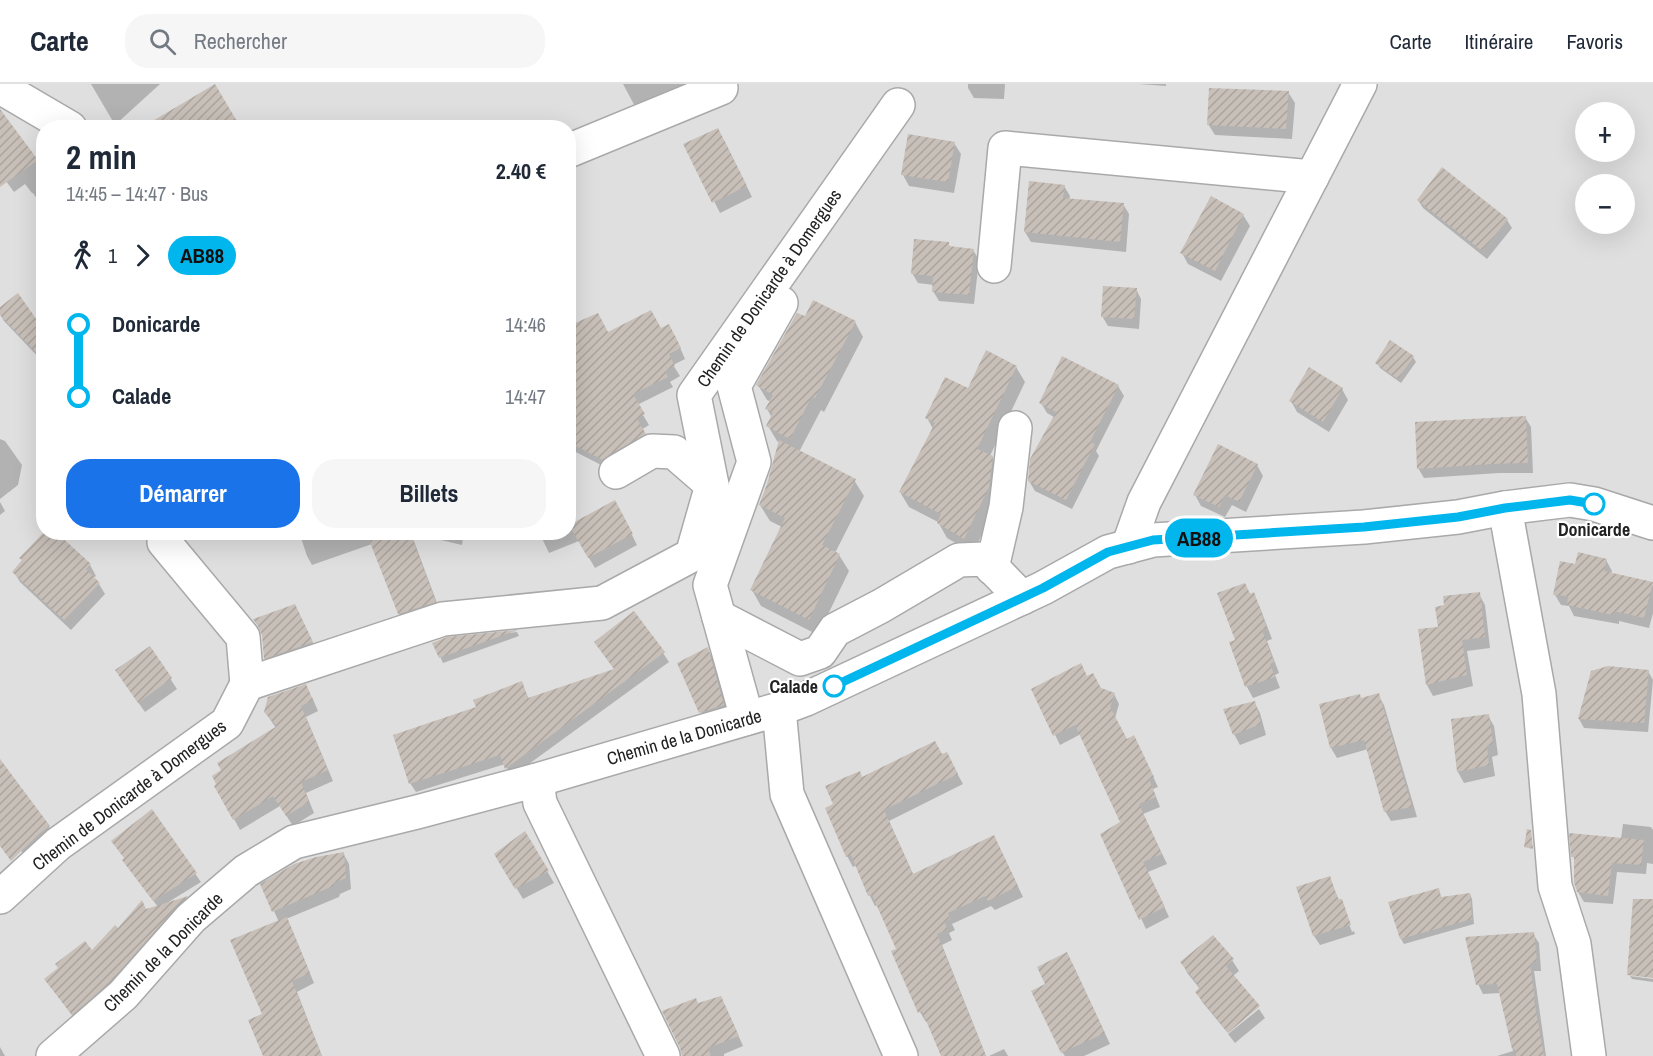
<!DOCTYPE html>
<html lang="fr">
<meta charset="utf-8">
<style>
body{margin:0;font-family:"Archivo Narrow",sans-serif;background:#f6f6f7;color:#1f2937;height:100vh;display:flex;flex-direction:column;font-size:22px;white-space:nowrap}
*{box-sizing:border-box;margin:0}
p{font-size:20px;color:#747a83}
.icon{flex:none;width:33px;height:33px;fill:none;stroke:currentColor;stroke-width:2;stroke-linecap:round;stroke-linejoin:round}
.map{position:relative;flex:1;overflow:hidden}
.drawer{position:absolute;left:36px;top:36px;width:540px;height:420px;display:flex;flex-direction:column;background:#fff;border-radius:24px;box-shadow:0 6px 24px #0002}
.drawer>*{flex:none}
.badge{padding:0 12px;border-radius:20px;font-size:21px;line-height:39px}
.buttons{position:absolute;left:1575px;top:18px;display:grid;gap:12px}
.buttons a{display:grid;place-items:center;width:60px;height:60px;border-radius:50%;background:#fff;box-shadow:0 6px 24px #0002;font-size:30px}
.map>.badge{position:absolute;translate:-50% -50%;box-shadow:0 0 0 3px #fff}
.legs{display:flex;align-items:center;gap:9px;height:66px;padding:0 30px;font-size:20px}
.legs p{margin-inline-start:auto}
.overview{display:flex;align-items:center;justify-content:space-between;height:102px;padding:0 30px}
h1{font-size:33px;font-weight:800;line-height:45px}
.primary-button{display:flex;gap:12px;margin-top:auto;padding:12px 30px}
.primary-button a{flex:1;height:69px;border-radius:24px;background:#1a73e8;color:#fff;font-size:24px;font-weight:800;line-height:69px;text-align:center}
.primary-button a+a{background:#f6f6f7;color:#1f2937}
ul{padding:0 30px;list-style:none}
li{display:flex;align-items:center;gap:21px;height:72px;font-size:22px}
li i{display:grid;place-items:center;width:9px;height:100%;margin:0 8px;background:currentColor}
li i::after{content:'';width:15px;height:15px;margin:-8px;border:4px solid;border-radius:50%;background:#fff}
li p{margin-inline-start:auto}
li:first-child i{background:linear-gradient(#0000 50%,currentColor 0)}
li:last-child i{background:linear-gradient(currentColor 50%,#0000 0)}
header{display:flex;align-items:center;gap:36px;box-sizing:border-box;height:84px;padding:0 30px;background:#fff;border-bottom:2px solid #e0e1e3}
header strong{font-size:28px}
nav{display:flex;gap:33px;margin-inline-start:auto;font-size:21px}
.search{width:420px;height:54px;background:#f6f6f7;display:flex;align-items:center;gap:15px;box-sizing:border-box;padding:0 21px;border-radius:24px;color:#747a83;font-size:22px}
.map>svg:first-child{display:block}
.residential{fill:#e0dfdf;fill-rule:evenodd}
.shadow{fill:#0003}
.building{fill:url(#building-hatch)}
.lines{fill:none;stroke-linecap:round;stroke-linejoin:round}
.minor-casing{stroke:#a9a9a9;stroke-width:36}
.minor{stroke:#fff;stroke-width:33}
.line-1-casing{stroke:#fff;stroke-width:14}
.line-1{stroke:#00b6ed;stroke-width:9}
.stop-1-dot{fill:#fff;stroke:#00b6ed;stroke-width:3}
.labels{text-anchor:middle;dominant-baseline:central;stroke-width:4.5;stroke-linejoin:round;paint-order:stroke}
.street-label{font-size:18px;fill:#222;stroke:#fff}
.stop-label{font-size:18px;font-weight:bold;fill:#222;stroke:#fff}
</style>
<header>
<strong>Carte</strong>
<div class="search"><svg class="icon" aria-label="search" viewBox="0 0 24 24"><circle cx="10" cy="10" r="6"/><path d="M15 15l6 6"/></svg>Rechercher</div>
<nav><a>Carte</a><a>Itinéraire</a><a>Favoris</a></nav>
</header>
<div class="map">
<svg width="1653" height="972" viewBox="0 0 1653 972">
<defs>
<pattern id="building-hatch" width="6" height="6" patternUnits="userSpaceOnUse" patternTransform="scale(1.5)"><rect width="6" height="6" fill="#c7bfb8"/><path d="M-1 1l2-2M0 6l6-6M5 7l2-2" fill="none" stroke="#aba49e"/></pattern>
</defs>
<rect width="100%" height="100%" fill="#f2efe9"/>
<path class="residential" d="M0,0H1653V972H0ZM1586,28H1624V68H1586ZM44,44H568V448H44ZM1586,100H1624V140H1586Z"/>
<g class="shadow">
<path d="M91,0H160L115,41Z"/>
<path d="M623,0H691L638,28Z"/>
<path d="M968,0H1005L1004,15L974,14L968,4Z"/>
<path d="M1139,0H1166V2Z"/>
<path d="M1288,8L1295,19L1292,55L1215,51L1208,40Z"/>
<path d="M9,39L44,85V99L40,103L41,104L44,102V125L33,109H32L25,100L14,108L0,89V43Z"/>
<path d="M724,56L752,113L720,129L686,61Z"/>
<path d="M954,59L961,70L954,109L909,102L903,91Z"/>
<path d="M1064,102L1070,112L1069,116L1123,120L1129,130L1126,168L1031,158L1025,148Z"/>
<path d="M1418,116L1507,136L1512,144L1487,175L1423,124Z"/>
<path d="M1243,131L1250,142L1221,197L1188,180L1182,169Z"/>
<path d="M948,159L951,164L973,166L979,176L974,220L939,217L933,207L934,201L918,199L912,189Z"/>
<path d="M1136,205L1141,215L1139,245L1108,242L1102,232Z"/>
<path d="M0,225L44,248V279L4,237L0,230Z"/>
<path d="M855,238L863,253L824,328L821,326L799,368L854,396L864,412L835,469L839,471L849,487L818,551L761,522L752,506L782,443L770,437L760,421L768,400L780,359L777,357L768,342L772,334L767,325L771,318L767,316L758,301Z"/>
<path d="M660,245L675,252L685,275L673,281L680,292L670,298L673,303L637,321L649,341L641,346L650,361L609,385L568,364V293Z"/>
<path d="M1413,273L1416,278L1401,299L1380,284L1377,279Z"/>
<path d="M1016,283L1025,298L990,372L992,373L1001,389L997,419L973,469L947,454L938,438L909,423L900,408L933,345L927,334L969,305Z"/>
<path d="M1310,285L1342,305L1348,316L1329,348L1297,328L1291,317Z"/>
<path d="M1118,302L1124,312L1096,367L1099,372L1072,425L1035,407L1029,397L1054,333L1047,329L1041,319Z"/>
<path d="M1525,333L1531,343L1533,389H1499L1424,394L1418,384Z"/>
<path d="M0,355L5,357L22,381L18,401L0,415Z"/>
<path d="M1257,381L1263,392L1246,428L1232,421L1225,433L1201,422L1195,411Z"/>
<path d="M0,418L5,427L0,431Z"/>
<path d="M568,427L574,440L621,429L637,461L595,484L579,457L549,469L539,448H568Z"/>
<path d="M54,448L90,481L96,492L93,494L99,500L105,510L71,546L20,498L14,488Z"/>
<path d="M293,448H464L462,461L411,449L440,527L404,538L399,530L372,460L312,481L307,472L301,454L297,455Z"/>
<path d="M1606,476L1612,487L1611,490L1652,500L1653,502V529L1649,544L1619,537V540L1574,532L1569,522L1561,521L1555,511L1576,482Z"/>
<path d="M1245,501L1251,511L1253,510L1259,521L1272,555L1267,557L1279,589L1275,591L1280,604L1253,614L1247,603L1231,559L1237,558Z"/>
<path d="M1479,510L1485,521L1490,564L1467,567L1473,602L1433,612L1427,601L1419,547L1439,545Z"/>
<path d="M300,533L318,569L271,585L265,574Z"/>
<path d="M517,548L519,552L443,579L434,559L447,555Z"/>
<path d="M150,564L177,605L145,628L123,597Z"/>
<path d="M707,565L713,574L728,631L707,638L701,628Z"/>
<path d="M602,568L663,569L669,578L511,693L505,680L416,708L410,699L478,624L521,599L529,615L615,586Z"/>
<path d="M1648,587L1653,596L1648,648L1584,644L1579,635L1592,588Z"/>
<path d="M1087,594L1100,605L1114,610L1119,620L1115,634L1127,656L1139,663L1158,703L1153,705L1160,723L1143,730L1167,780L1148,788L1169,833L1146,845L1102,750L1122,739L1081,650L1060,661L1033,605Z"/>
<path d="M1378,611L1384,621L1417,733L1391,737L1385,727L1368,665L1337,674L1331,664L1321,621L1361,616Z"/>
<path d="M312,613L318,627L306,633L333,697L306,709L314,729L293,742L280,722L240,746L216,702L276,644L265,628Z"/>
<path d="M1254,618L1260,629L1266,651L1240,661L1234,650Z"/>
<path d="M1488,632L1494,642L1498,671L1492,673L1495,692L1464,699L1458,688L1453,637Z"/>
<path d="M942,672L952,680L963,700L889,737L914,792L999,763L1023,813L995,826L991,822L952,840L955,846L949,849L952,856L942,861L986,972H956L928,937L926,938L920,928L897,866L878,821L875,822L870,812L857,781L853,783L847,772L835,721L863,694Z"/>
<path d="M0,678L49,743L55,754L29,777L0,740Z"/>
<path d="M152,728L201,798L167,819L187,814L191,822L77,938L46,896L92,868L119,846L146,826L158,823L129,784Z"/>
<path d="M1623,740L1651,743L1653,746V780L1647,779L1646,790L1617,788L1613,820L1584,818L1578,808L1575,776L1573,772L1621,755Z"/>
<path d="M525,749L554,799L523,815L496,770Z"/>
<path d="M343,769L349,780L351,805L340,810L339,813L286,835L292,846L314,899L297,908L322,972H264V931L279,838L262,801Z"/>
<path d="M1329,794L1339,816H1341L1345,824H1343L1352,848L1354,847L1355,850L1320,861L1314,852L1298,804Z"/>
<path d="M1438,806L1442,815L1470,810L1472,815L1474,840L1404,860L1401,855Z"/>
<path d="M1533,850L1539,859L1541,887H1534L1546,972H1497L1513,967L1501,909L1483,910L1478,900Z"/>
<path d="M1232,876L1239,887L1233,892L1258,922L1227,948L1203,919L1196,908L1200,905L1188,890L1182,879Z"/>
<path d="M1073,881L1110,960L1084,972H1065L1062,968L1047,901Z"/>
<path d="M1630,892L1653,895V898L1632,895Z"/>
<path d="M698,921L726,924L743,962L724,970V972H683Z"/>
<path d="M1259,925L1265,934L1235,959L1228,950Z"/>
<path d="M0,963L5,972H0Z"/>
<path d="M1004,965L1008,972H989Z"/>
</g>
<g class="building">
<path d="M215,0L241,44H141Z"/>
<path d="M1209,4L1289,7L1286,45L1207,41Z"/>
<path d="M0,25L38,76L0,103Z"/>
<path d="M718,44L747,102L712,119L683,60Z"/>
<path d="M908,50L955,58L948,98L901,91Z"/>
<path d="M1442,83L1508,135L1482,167L1417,116Z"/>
<path d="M1029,97L1065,101L1063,114L1124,119L1120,158L1024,148Z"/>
<path d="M1211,112L1244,130L1215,187L1180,169Z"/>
<path d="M914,155L949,158V162L974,165L969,211L932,208L933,192L911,190Z"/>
<path d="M1103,202L1137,204L1134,235L1101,233Z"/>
<path d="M18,209L44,246V277L0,231V223Z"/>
<path d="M813,216L856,237L815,314L812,312L790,355L766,342L773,328L765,325L773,311L756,301L797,229L805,232Z"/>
<path d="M651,226L661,244L669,240L681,264L669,270L675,282L665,287L668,293L633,310L645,330L637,335L646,350L607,372L603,376L568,358V242L598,229L608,248Z"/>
<path d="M1390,256L1414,272L1398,295L1375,279Z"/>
<path d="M986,266L1017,282L977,365L993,372L989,403L964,455L937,439L941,430L899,408L935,339L925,334L945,293L968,304Z"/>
<path d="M1062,272L1119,301L1090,358L1095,360L1066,416L1028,397L1030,375L1056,328L1039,319Z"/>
<path d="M1309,283L1343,304L1323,338L1289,317Z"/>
<path d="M1526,332L1528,379L1492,380L1417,385L1415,338Z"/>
<path d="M779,356L856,395L822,461L840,470L809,536L750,506L785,434L759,421L767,400Z"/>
<path d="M1218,360L1258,380L1239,418L1225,411L1219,423L1193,411Z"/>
<path d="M615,416L633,450L588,474L569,441Z"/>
<path d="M44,448H56L91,480L86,485L100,499L64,536L12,488L22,476L19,474Z"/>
<path d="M366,448H410L436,518L398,530Z"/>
<path d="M1578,468L1607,475L1604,487L1653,498L1644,534L1614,527L1613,531L1567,521L1568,512L1553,511L1560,477L1575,480Z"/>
<path d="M1245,499L1250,510L1254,508L1267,544L1262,546L1274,578L1270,580L1275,593L1245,603L1229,558L1235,556L1217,509Z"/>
<path d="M1480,508L1485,553L1462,556L1467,591L1426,601L1418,545L1438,543L1435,523L1444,521L1443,512Z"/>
<path d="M295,520L313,558L264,575L262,551L258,542L253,535Z"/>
<path d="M634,527L665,568L505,685L500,671L409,700L393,651L476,623L473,616L522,597L528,614L614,585L594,558Z"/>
<path d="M518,546L439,574L432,559L447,553Z"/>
<path d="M150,562L172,594L138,619L115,586Z"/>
<path d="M708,563L724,621L699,629L677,579Z"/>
<path d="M1081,579L1087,592L1093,589L1101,604L1115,609L1110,623L1127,655L1134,651L1154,693L1149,695L1156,713L1139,720L1162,770L1143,778L1165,823L1139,836L1100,750L1120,738L1075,641L1053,652L1031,605Z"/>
<path d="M1608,582L1649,586L1644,639L1578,635L1591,587Z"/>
<path d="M306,600L313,616L301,622L328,686L301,698L309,718L286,732L273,712L233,736L214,702L216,700L212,692L221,686L217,679L277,642L264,628L268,613Z"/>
<path d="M1379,609L1412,723L1384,728L1364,656L1330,664L1319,620L1360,610L1361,614Z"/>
<path d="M1255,617L1261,640L1233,651L1223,625Z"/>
<path d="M1489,630L1493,660L1487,662L1489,681L1457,688L1451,635Z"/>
<path d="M935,657L942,670L947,668L958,690L884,726L913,790L994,751L1018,802L988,817L985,812L948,829L950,835L944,838L948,845L937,850L986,972H941L922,927L918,929L891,867L896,865L872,811L868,812L851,771L846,773L825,724L833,720L825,702L860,687L862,693Z"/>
<path d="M0,675L50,742L40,749L11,777L0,762Z"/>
<path d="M152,725L197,789L153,817L122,776L124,774L111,757Z"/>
<path d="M1527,745L1531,746L1533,765L1524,763Z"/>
<path d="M525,747L549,787L515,805L494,770Z"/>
<path d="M1569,749L1644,756L1641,781L1612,779L1608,812L1577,808L1574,798V773H1571Z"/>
<path d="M344,768L346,794L334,799L333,802L272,828L260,800L294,780L316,773Z"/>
<path d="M1330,792L1338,815H1342L1351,841L1313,852L1296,803Z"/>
<path d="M1439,804L1441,813L1470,809L1472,835L1400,855L1388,818Z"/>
<path d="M188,812L177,822L110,898L72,931L44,895L58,884L55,880L85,857L92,866L115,841L118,844L142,816L146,825Z"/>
<path d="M1633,815H1653V894L1627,891Z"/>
<path d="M287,833L310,889L292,897L322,972H263L248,936L262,930L230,856Z"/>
<path d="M1534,848L1537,878L1530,879L1535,916H1534L1544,972H1516L1515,965H1512L1497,900L1476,901L1465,853Z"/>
<path d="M1213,851L1234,875L1226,882L1260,922L1228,949L1195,908L1200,903L1180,878Z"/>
<path d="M1067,868L1105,949L1061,969L1031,907L1045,900L1037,883Z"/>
<path d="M721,912L739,952L708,964L711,972H682L680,964L662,927L696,914L698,919Z"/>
</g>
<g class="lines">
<g class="minor-casing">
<g id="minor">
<path d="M0,3L70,44"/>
<path d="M568,67L721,4"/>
<path d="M994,182L1005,64L1312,93"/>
<path d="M616,388L652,367L674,368L712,401"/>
<path d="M1505,424L1539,610L1555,802L1574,860L1589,972"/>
<path d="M165,448L164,458L243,553L247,600"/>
<path d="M1128,463L1144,418L1360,0"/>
<path d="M992,484L1006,423L1015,344"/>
<path d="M719,533L800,575L820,568L835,546L881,522L959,476L984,475L1022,514"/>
<path d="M779,625L787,710L901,972"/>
<path d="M747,634L710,501L754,378L734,302L781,219"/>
<path d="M537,696L540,719L663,972"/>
<path d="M0,813L58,760L227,639L247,600L443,535L602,519L692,471L712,401L694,311L898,21"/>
<path d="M53,972L123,911L191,834L246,787L294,758L417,728L537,696L779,625L806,615L1043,504L1108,468L1153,456L1364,443L1458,433L1505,424L1570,416L1594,420L1653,439"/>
</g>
</g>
<use href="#minor" class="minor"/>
</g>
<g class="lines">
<g class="line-1-casing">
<path id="line-1" d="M834,602L1043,504L1108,468L1153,456L1364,443L1458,433L1505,424L1570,416L1594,420"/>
</g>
<use href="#line-1" class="line-1"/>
</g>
<g class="stop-1-dot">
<circle cx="1594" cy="420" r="10"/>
<circle cx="834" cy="602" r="10"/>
</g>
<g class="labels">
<g class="street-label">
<text transform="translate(769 204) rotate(-55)">Chemin de Donicarde à Domergues</text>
<text transform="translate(684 653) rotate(-16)">Chemin de la Donicarde</text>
<text transform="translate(129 711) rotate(-37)">Chemin de Donicarde à Domergues</text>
<text transform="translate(163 868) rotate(-45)">Chemin de la Donicarde</text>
</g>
<g class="stop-label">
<text x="1594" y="445">Donicarde</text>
<text x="818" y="602" text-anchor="end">Calade</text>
</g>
</g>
</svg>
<div class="buttons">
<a>+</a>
<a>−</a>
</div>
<b class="badge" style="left:1199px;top:454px;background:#00b6ed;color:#111">AB88</b>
<section class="drawer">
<div class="overview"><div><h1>2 min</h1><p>14:45 – 14:47 · Bus</p></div><b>2.40 €</b></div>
<div class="legs"><svg class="icon" aria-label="walk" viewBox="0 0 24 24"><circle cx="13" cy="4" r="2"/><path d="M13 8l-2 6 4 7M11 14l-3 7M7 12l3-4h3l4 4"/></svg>1<svg class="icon" aria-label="forward" viewBox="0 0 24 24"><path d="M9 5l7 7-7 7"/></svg><b class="badge" style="background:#00b6ed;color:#111">AB88</b></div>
<ul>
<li><i style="color:#00b6ed"></i><b>Donicarde</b><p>14:46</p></li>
<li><i style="color:#00b6ed"></i><b>Calade</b><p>14:47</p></li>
</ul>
<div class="primary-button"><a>Démarrer</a><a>Billets</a></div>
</section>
</div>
